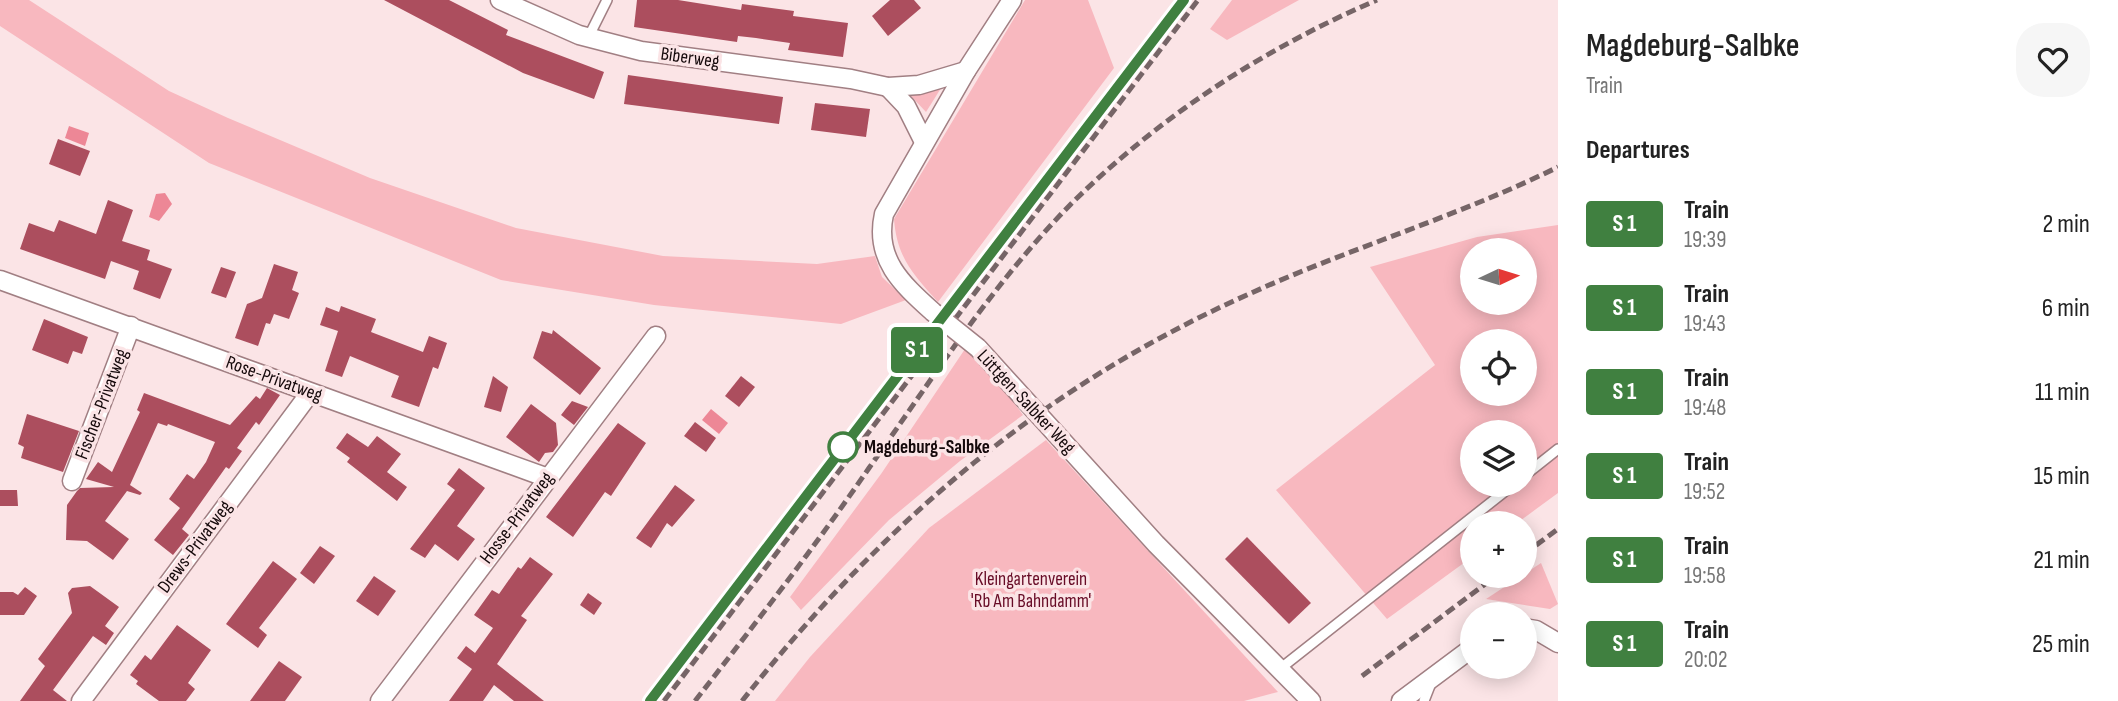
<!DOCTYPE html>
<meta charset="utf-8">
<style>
body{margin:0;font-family:"Sofia Sans Condensed",sans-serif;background:#f6f6f6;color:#222;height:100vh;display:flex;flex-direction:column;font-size:26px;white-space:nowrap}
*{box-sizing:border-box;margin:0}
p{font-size:23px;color:#767676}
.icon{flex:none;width:38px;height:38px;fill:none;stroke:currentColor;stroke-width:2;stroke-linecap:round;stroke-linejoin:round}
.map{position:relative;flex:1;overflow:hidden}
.drawer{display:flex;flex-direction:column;background:#fff;width:560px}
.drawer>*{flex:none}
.badge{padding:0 14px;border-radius:5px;font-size:24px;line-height:46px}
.needle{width:46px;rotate:86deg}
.buttons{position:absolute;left:1460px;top:238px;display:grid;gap:14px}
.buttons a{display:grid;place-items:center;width:77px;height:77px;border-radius:50%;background:#fff;box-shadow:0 4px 18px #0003;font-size:35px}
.map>.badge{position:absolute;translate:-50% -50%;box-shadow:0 0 0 4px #fff}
h2{padding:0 28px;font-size:26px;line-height:63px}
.round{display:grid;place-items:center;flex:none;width:74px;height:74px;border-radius:28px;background:#f6f6f6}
.head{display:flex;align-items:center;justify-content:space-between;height:119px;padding:0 28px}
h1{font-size:33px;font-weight:600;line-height:52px}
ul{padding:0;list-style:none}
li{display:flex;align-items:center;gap:21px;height:84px;padding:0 28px}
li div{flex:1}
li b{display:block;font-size:26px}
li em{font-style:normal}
li .badge{min-width:77px;font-weight:700;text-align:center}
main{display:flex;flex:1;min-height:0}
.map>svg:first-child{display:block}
.green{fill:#f8b8bf;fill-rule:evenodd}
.water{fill:#ed8796}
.building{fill:#ac4e5e}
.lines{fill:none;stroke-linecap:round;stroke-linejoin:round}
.lane-casing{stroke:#a17f83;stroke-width:12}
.street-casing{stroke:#a17f83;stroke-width:21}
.path{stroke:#aa9799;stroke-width:3.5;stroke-dasharray:5 5;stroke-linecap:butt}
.lane{stroke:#fff;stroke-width:9}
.street{stroke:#fff;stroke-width:18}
.rail{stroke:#766567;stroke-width:5;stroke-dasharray:10 5;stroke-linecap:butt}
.street-bridge-casing{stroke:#a17f83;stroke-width:21;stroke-linecap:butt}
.street-bridge{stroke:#fff;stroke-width:18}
.line-casing{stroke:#fff;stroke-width:16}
.line{stroke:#408040;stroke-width:10}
.stop-dot{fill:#fff;stroke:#408040;stroke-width:3.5}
.labels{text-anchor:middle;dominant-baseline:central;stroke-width:7;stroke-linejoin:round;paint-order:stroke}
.street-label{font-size:19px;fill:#15090b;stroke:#fbe4e6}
.stop-label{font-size:19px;font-weight:bold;fill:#15090b;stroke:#fbe4e6;text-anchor:start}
.park-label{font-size:19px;fill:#670b26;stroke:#fbe4e6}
</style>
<main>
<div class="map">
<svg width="1558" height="701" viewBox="0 0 1558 701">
<rect width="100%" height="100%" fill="#fbe4e6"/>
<g class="green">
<path d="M0,0H29L169,91L228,118L370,178L516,228L663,256L817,264L875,256L882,277L906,300L841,324L654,305L501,280L209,163L0,26Z"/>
<path d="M1025,0H1088L1114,68L938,302C913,274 897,258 894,219Z"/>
<path d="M1232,0H1299L1227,40L1210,29Z"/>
<path d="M943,85L926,112L910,95Z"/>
<path d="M1558,225V493L1517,523H1472V557L1387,619L1276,490L1435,365L1370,267L1477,237ZM1472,250H1524V303H1472ZM1472,341H1524V394H1472ZM1472,432H1524V485H1472Z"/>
<path d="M965,349L995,377L1023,415L960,461L889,520L801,610L790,597L881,474Z"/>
<path d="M1046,440L1278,692L1244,701H775L810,657L929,528Z"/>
<path d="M1541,563L1558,604L1550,609L1486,599Z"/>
</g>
<g class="water">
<path d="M69,126L89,133L85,146L65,138Z"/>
<path d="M165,193L172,204L159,221L149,217L156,194Z"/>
<path d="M711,409L728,423L719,434L702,420Z"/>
</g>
<g class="building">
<path d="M384,0H449L508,30L506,35L604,72L594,99L523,73Z"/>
<path d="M637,0H678L741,10L742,4L794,11L793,16L848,23L843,57L788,50L790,43L756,38L738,36L737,42L634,27Z"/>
<path d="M890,0H914L921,8L888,36L872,16Z"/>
<path d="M628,75L783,97L779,124L624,104Z"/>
<path d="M815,103L870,109L866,137L811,130Z"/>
<path d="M58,139L90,151L80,176L49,164Z"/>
<path d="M108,200L133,210L122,241L150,250L147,260L172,269L160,299L133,289L139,271L111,261L105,279L20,249L29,223L54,232L59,220L96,234Z"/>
<path d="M274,264L298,272L292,290L299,293L289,319L274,314L270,324L266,323L258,346L235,338L247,304L262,298Z"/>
<path d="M221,267L236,272L226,298L211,293Z"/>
<path d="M341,306L376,319L371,332L423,352L429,336L447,343L438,369L433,367L419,407L391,397L399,376L350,356L342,377L325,371L338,331L320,325L326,307L339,312Z"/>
<path d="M44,319L88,337L82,354L73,351L68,364L32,350Z"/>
<path d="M553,330L601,368L580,395L533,358L542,331L552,334Z"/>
<path d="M493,376L508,387L501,412L484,407Z"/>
<path d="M741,376L755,387L739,407L725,396Z"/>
<path d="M267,388L280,395L259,425L256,422L237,448L242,451L229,469L226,467L182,529L189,535L173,555L154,540L180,508L169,499L187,474L194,479L206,462L215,442L168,424L167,426L158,423L130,485L142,493L140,495L127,491L105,521L129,539L113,560L87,541L66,540L67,505L77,491L80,488L114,487L86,479L98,462L112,472L140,412L137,410L144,393L230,425L256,396L260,399Z"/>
<path d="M572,401L588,407L574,425L561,415Z"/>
<path d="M531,404L556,423L558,445L553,452L545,453L539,462L506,437Z"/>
<path d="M27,414L79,431L63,472L21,458L24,447L18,444Z"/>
<path d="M695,422L716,438L706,452L684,436Z"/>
<path d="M618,423L646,443L611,496L605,492L573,537L546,517Z"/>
<path d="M347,433L368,447L377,436L401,454L387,472L407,487L397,501L347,462L350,458L336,448Z"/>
<path d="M459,468L485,488L457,526L475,539L458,561L435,544L425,558L410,549L455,490L447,484Z"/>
<path d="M675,485L695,500L672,527L667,523L651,548L636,538Z"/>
<path d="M0,490H17L18,506H0Z"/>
<path d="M1247,537L1311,603L1289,624L1225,559Z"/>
<path d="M320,546L335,556L314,584L300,573Z"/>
<path d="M530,557L553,574L521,616L527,620L497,664L544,701H514L494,685L483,701H449L472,669L457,658L466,646L475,653L493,628L474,615L492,590L499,594L518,567L521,569Z"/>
<path d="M273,561L297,579L259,628L267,635L258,648L226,624Z"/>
<path d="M374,576L396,591L378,616L356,601Z"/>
<path d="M90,586L119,607L105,626L114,633L106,645L93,636L53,690L67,701H20L45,666L38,659L72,613L68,593L72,588Z"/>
<path d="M25,587L37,596L24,615H0V592H13L18,595Z"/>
<path d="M588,593L602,603L594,615L580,605Z"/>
<path d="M177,625L211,650L188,683L195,689L186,701H159L136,684L138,681L130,675L145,655L151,660Z"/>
<path d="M279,661L302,677L285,701H250Z"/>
</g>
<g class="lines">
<g class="lane-casing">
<g id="lane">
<path d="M588,38L607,0"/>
<path d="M1524,476L1558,449"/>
<path d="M1281,668L1513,485"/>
<path d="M1424,701L1431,683"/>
</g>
</g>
<g class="street-casing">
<g id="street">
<path d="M500,0L579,35L641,51L851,79L888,87L919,85L966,71"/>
<path d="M888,87L906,106L924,142"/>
<path d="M0,280L548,478"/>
<path d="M933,312C902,284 874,259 884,214L966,71L1012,0"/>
<path d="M978,348L1156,544L1311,701"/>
<path d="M72,481L131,326"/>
<path d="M1524,628L1536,630L1558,643"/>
<path d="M81,701L310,393"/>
<path d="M380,701L656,336"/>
<path d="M1401,701L1472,648"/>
</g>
</g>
<g class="path">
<path d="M897,360L923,325"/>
<path d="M925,372L944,345"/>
</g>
<use href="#lane" class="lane"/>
<use href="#street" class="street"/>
<g class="rail">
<path d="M1052,172L1184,0"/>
<path d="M1524,554L1558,529"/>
<path d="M1362,676L1496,576"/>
<path d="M650,701L719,610"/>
<path d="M664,701L1198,0"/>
<path d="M695,701C755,624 814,548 869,468C933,378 993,283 1071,204C1159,117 1263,49 1377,0"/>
<path d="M742,701C882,524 1041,387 1249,294C1350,248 1459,216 1558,167"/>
</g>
<g class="street-bridge-casing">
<path id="street-bridge" d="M933,312L978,348"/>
</g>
<use href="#street-bridge" class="street-bridge"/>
</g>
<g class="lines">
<g class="line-casing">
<path id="line" d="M650,701L1184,0"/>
</g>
<use href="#line" class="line"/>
</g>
<circle class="stop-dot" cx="843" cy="447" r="14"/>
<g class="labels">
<g class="street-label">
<text transform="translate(690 58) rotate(8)">Biberweg</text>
<text transform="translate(274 379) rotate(20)">Rose-Privatweg</text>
<text transform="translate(1026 402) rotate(47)">Lüttgen-Salbker Weg</text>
<text transform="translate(102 404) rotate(-69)">Fischer-Privatweg</text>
<text transform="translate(517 518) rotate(-53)">Hosse-Privatweg</text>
<text transform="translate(195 547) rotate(-53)">Drews-Privatweg</text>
</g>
<g class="stop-label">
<text x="864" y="447">Magdeburg-Salbke</text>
</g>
<g class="park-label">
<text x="1031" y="579">Kleingartenverein<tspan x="1031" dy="22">'Rb Am Bahndamm'</tspan></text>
</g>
</g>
</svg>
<div class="buttons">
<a><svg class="needle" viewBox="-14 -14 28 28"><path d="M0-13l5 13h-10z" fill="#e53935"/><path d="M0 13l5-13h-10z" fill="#767676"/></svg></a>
<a><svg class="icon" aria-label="locate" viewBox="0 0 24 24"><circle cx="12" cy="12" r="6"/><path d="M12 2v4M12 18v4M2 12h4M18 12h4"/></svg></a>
<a><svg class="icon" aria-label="layers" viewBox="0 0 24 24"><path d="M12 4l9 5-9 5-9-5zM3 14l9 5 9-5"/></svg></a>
<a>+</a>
<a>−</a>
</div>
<b class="badge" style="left:917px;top:350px;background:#408040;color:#fff">S 1</b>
</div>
<section class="drawer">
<div class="head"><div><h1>Magdeburg-Salbke</h1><p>Train</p></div><a class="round"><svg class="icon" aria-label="heart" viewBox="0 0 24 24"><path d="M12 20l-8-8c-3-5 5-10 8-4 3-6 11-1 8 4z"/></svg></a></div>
<h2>Departures</h2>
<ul>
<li><span class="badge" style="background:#408040;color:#fff">S 1</span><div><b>Train</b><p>19:39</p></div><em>2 min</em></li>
<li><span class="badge" style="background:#408040;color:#fff">S 1</span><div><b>Train</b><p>19:43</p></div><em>6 min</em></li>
<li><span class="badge" style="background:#408040;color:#fff">S 1</span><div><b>Train</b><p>19:48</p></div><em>11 min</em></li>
<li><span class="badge" style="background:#408040;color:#fff">S 1</span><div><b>Train</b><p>19:52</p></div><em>15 min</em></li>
<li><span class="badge" style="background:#408040;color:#fff">S 1</span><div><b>Train</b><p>19:58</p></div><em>21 min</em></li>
<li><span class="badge" style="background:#408040;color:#fff">S 1</span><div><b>Train</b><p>20:02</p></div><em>25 min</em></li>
</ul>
</section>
</main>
